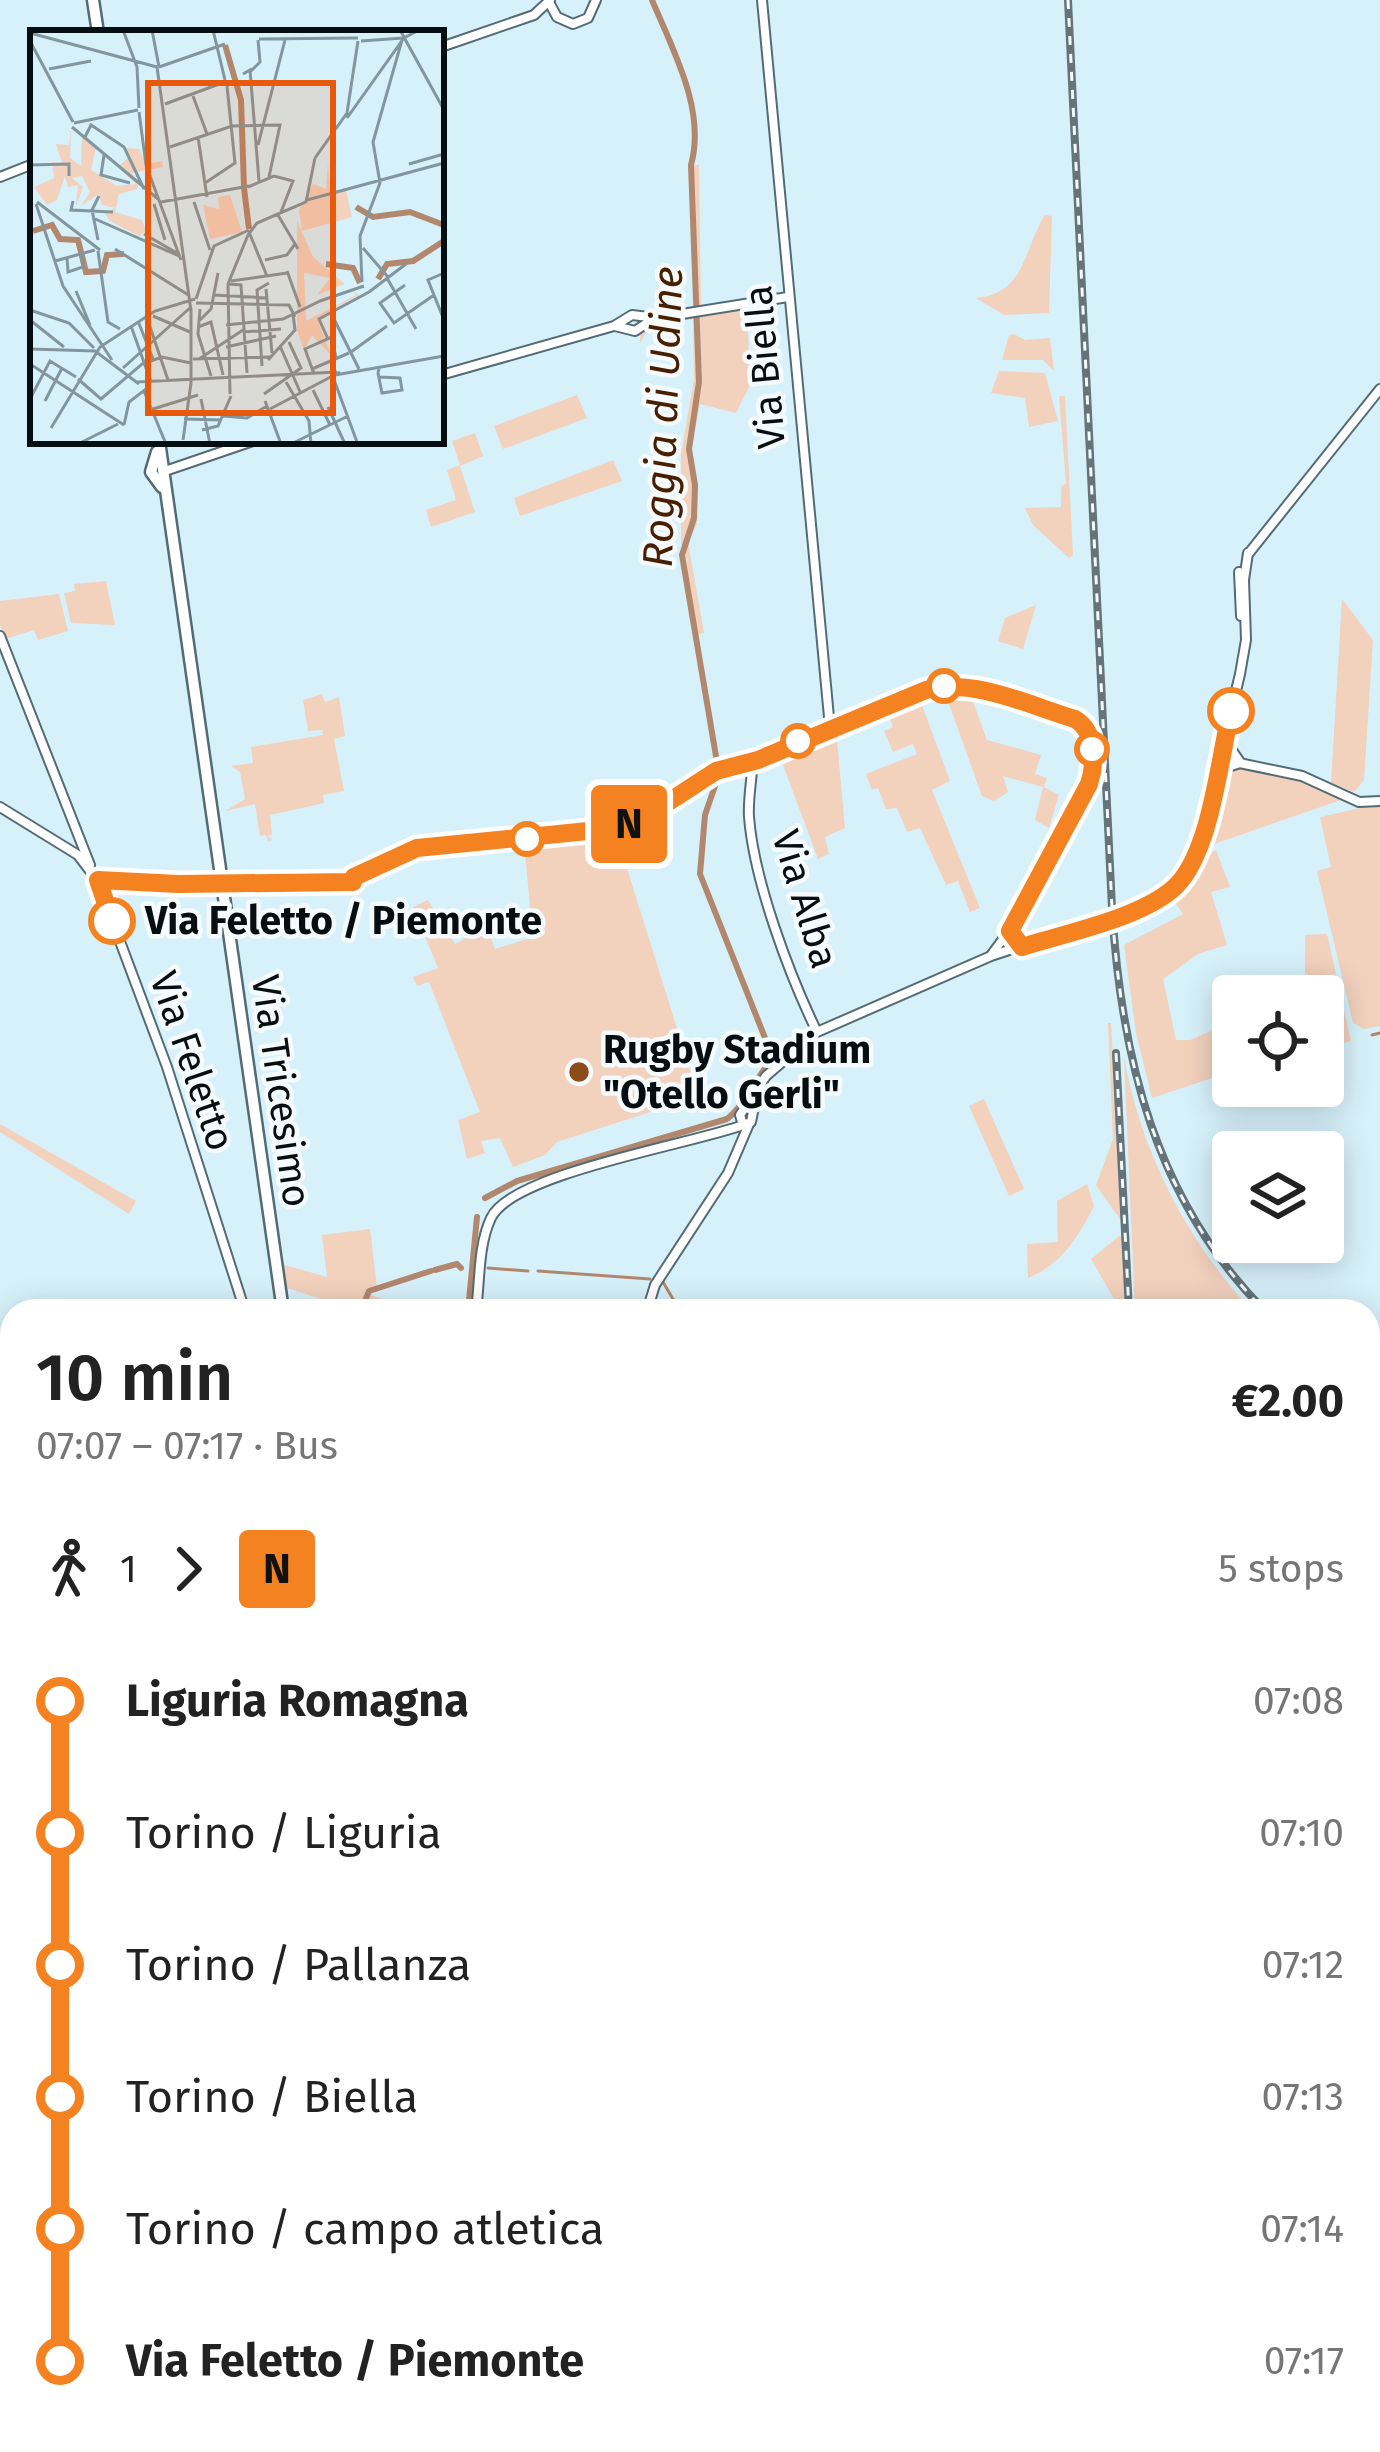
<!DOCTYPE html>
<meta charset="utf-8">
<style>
body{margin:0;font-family:"Fira Sans",sans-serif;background:#f6f6f6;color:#222;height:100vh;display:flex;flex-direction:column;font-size:45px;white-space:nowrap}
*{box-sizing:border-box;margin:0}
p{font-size:39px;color:#767676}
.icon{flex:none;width:66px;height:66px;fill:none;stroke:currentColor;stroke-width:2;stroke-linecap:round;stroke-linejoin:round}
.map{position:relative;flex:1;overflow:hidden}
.sheet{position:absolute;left:0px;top:1299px;width:1380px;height:1155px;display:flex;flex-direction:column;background:#fff;border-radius:36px 36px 0 0;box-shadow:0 6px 30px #0003}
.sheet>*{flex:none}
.badge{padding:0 24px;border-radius:9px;font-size:42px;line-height:78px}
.fabs{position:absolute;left:1212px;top:975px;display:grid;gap:24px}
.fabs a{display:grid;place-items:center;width:132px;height:132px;border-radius:12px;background:#fff;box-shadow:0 6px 30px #0003;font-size:60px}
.map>.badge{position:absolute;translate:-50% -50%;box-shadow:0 0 0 6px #fff}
.legs{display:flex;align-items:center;gap:18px;height:132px;padding:0 36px;font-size:39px}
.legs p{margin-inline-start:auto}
.headline{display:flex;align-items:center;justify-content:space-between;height:204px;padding:0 36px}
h1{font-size:66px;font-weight:600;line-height:90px}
ul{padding:0 36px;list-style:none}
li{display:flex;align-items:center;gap:42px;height:132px;font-size:45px}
li i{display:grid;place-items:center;width:18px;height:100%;margin:0 15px;background:currentColor}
li i::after{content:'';width:30px;height:30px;margin:-15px;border:9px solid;border-radius:50%;background:#fff}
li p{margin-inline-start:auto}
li:first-child i{background:linear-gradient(#0000 50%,currentColor 0)}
li:last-child i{background:linear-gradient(currentColor 50%,#0000 0)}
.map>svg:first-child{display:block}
.green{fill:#f2d1bd}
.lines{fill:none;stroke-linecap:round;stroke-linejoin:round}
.stream{stroke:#b1876d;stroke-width:3}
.canal{stroke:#b1876d;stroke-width:6}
.tertiary-casing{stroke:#546b74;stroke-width:12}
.secondary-casing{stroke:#546b74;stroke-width:12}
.primary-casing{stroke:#546b74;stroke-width:15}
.tertiary{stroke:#fff;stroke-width:8}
.secondary{stroke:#fff;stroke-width:8}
.primary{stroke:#fff;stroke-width:10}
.rail-casing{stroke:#64747a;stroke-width:8}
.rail{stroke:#f5fafc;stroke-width:3;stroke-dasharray:9;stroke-linecap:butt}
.line-1-casing{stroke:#fff;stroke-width:27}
.line-1{stroke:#f58220;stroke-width:18}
.stop-1-dot{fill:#fff;stroke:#f58220;stroke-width:6}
.poi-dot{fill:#8c4b18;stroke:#f5fafc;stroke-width:4.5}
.labels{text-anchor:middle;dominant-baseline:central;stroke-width:9;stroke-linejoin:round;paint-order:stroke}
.street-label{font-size:39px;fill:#060e11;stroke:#f5fafc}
.stop-label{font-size:39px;font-weight:bold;fill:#060e11;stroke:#f5fafc;text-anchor:start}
.poi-label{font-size:39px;font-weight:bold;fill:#060e11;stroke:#f5fafc;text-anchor:start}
.water-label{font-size:42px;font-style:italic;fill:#482000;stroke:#f5fafc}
.inset-river{fill:none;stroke:#b1876d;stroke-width:6}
.inset-road{fill:none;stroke:#83969d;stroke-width:3}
.view{fill:#e8590c;fill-opacity:0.15;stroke:#e8590c;stroke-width:6}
.inset-edge{fill:none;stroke:#060e11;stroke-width:6}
</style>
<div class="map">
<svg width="1380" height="2452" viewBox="0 0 1380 2452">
<rect width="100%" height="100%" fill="#d7f1fb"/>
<g class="green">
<path d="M691,165H699L701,306L695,307Z"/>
<path d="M1045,215L1052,216L1049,313L1004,315L976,298C1026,294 1024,247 1045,215Z"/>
<path d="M747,307L750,385L736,413L700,404L691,450L697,482V524L688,542L704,633L695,635L685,546L681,545V454L694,379L693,319L650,326L640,343V332L656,321Z"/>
<path d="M1014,334L1025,340L1050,338L1054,371L1043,360H1002L1009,335Z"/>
<path d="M999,371L1045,373L1058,421L1029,427L1025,398L991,393Z"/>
<path d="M577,395L587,418L503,449L494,426Z"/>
<path d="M1059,396H1065L1073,555L1069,558L1033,525L1025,508L1061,507V487L1066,483Z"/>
<path d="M475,433L483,456L460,466L475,512L431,527L426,510L456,500L447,470L460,465L452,441Z"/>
<path d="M613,460L622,481L520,516L514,498Z"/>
<path d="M106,581L115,625L71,623L64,593L75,591L74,584Z"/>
<path d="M59,594L68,631L38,640L34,630L5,639L0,625V601Z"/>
<path d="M1342,599L1373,640L1364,780L1354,792L1331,783Z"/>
<path d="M1036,605L1023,649L998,641L1005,618Z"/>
<path d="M944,690H969L987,740L1041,755L1035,774L1047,778L1044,787L1059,795L1049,828L1035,820L1043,787L1003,776L1008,792L994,801L982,796Z"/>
<path d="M322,694L325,702L339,697L345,736L334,739L344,791L323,795L324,803L270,815L272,834L267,836L273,840L268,841L266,835L260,836L255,804L225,811L245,799L240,772L231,766L253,763L251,747L323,735L322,730L308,731L303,700Z"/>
<path d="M919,697L950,781L932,790L980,908L970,912L958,881L946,885L920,828L907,832L897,808L886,809L878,788L872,790L866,774L917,754L913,744L893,752L884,731L893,727L889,717L879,720L878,716Z"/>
<path d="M836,730L845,828L825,837L829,854L818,859L783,765H779V754Z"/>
<path d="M1234,770C1274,767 1306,781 1341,797V800L1211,845L1223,782Z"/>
<path d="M1369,806L1380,807V1026L1364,1029L1353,1023L1317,871L1331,867L1320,817Z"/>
<path d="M616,833L700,1102L668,1110L666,1107L557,1142L545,1155L513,1167L500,1138L481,1141L485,1153L467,1159L458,1120L480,1112L429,982L417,986L413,977L438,968L413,907L428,900L455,944L487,927L495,949L533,937L524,843Z"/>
<path d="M1216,850L1230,887L1211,892L1227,945L1198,954L1163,979L1176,1040H1190L1233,1022V1071L1152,1098L1136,1033L1124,945L1183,914L1172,898L1208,854Z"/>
<path d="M1327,934L1351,1041L1323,1048V996H1241L1235,981L1270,976L1315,987V978L1305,974V935Z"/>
<path d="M1108,1023H1111L1122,1222L1096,1185L1113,1139Z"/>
<path d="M1124,1057C1141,1152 1187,1241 1252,1311H1135Z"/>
<path d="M984,1099L1024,1189L1009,1196L969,1106Z"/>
<path d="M0,1124L136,1201L129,1214L0,1132Z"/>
<path d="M1087,1184L1094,1206C1079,1236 1061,1265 1028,1278L1027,1244L1058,1242L1057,1201Z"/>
<path d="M370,1229L377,1288L367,1294L425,1311H358L284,1287L281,1264L327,1277L322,1235Z"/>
<path d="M1119,1236H1123L1127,1311H1121L1091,1259Z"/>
</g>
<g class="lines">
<g class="stream">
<path d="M1372,1035L1380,1033"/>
<path d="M488,1268L528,1271"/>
<path d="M472,1269H474"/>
<path d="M538,1271L650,1279"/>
<path d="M663,1282L680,1311"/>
<path d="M1368,1377L1380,1387"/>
</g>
<g class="canal">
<path d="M652,0C674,52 706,111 691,165L699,382L689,449L695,485L694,518L682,555L718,768"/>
<path d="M485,1198L517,1181L727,1119C747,1103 756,1077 773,1058L700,874L705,815L718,777"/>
<path d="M435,1270L457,1264L461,1268"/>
<path d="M308,1310L331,1305L350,1311"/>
<path d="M361,1311L369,1291L431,1271"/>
<path d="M468,1311L477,1217"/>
<path d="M0,1378L12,1386"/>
<path d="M1368,1675L1380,1670"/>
</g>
<g class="tertiary-casing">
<g id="tertiary">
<path d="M615,326L635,331L650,321"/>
<path d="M441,375L614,326L632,315L657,318L788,297"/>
<path d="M165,471L253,441"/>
<path d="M0,636L90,865"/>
<path d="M1227,732L1231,749L1240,762"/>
<path d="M1220,759L1302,776L1359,802L1380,801"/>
<path d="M1214,780L1228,767L1240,763"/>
<path d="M0,807L78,855L97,880L167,1067L245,1311"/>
<path d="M647,1311L655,1285L728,1173L749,1124"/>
<path d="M0,1370L12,1378"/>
<path d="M1368,1588L1380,1583"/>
<path d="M380,2452L383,2442"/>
</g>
</g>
<g class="secondary-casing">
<g id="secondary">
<path d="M762,0L830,728"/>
<path d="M550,4L557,17L573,24L588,18L596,0"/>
<path d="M441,47L534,15L550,0"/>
<path d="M0,177L33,164"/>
<path d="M1249,553L1380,389"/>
<path d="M1239,572L1241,616"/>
<path d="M751,767L752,761L765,755L940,686L980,690L1083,723L1091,740V780L1017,920L992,954"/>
<path d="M752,770C751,785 748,801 749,817C754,881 789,974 817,1032"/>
<path d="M757,1092L751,1122L743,1125L740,1115L766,1076L817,1032L991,956L1148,904L1177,885L1200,842L1240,674L1246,640L1244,580L1248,553"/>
<path d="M476,1311C480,1282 478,1245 491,1218C512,1173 692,1144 743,1125"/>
<path d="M0,1728L12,1717"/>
<path d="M0,1741L12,1731"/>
<path d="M1368,2147H1380"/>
</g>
</g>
<g class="primary-casing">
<g id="primary">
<path d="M93,0L98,33"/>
<path d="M159,441L283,1311"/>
<path d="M157,452L151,472L162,487"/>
<path d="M1368,2189L1380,2181"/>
<path d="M0,2233L12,2227"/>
<path d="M0,2257L12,2251"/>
<path d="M902,2442L906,2452"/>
<path d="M915,2442L919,2452"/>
</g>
</g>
<use href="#tertiary" class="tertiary"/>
<use href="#secondary" class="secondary"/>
<use href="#primary" class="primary"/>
<g class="rail-casing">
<g id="rail">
<path d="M1068,0L1112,908C1121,1059 1156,1201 1265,1311"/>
<path d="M1116,1053L1129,1311"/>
<path d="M1368,1396L1380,1405"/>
<path d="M1205,2442L1206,2452"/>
</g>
</g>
<use href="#rail" class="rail"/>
</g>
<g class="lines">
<g class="line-1-casing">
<path id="line-1" d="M112,921L98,880L178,884L353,882L354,877L417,848L618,828L647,816L716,771L758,760L926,690C975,678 1028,705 1075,719C1096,731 1096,763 1089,784L1010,931L1022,947C1065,933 1143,918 1176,886C1211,851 1219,760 1231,711"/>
</g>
<use href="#line-1" class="line-1"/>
</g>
<g class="stop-1-dot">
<circle cx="944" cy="686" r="15"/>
<circle cx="1231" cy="711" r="21"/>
<circle cx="798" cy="741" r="15"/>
<circle cx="1092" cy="749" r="15"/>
<circle cx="527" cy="839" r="15"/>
<circle cx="112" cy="921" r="21"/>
</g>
<circle class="poi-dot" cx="579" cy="1072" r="12"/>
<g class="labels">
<g class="street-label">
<text transform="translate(765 367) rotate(-95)">Via Biella</text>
<text transform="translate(805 899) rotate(73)">Via Alba</text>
<text transform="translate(192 1061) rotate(71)">Via Feletto</text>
<text transform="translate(281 1091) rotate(82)">Via Tricesimo</text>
</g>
<g class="stop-label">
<text x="145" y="921">Via Feletto / Piemonte</text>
</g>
<g class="poi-label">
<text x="603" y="1050">Rugby Stadium<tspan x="603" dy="45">"Otello Gerli"</tspan></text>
</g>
<g class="water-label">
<text transform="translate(663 417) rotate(-88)">Roggia di Udine</text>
</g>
</g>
<g transform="translate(30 30)">
<rect width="414" height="414" fill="#d7f1fb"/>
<path d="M41,98L40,128L51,136L52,105L66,118L61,140L87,156L106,154L88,137L98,128L95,118L109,119L116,134L132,131L133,137L102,143L108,156L107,159L89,164L85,182L112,190L116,201L109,206L80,191L74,182L86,178L72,175L69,164L51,176L60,162L52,146L42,148L53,157L46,176L48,155L38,157L35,146L27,170L17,175L4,157L24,148L22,132L32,133L26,114L39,115ZM298,134L300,160H316L322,187L272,201L269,180L283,154L296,159ZM200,165L212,202L180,209L173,175L189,179L188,167ZM267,191L283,227L315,254L287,265L300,248L274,243L276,291L326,265L321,259L329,265L287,288L301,325L282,305L274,320L267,300Z" fill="#f2d1bd"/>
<path class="inset-river" d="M195,15L211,70L214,157M214,158L219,199M326,177L343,187L380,182L414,195M3,201L22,195L30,209L48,210L56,242L73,241L77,225L94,224M296,234L323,238L330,253M348,249L357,234L383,231L414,211"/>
<path class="inset-road" d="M93,0L107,37L109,78M122,0L129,37M183,0L195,50M370,0L414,80M0,3L127,37M229,9L328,8M0,11L43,92M331,11L373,8M127,37L161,281M129,37L195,14M19,39L61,31M220,42L230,32L228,10M213,44L220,40L229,151M163,66L177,104M135,74L192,53M109,82L116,135L151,230M317,88L374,8L389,0M44,93L108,80M42,97L128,169M55,107L61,95L94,117L114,159M168,107L177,167M228,115L255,10M140,117L202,96L250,95L239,147M74,125L71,145L100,153M285,128L317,83L328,11M379,134L414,124M0,135L39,134V146M175,153L205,133L197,56M218,157L244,146L263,151L251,182M277,170L414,133M43,171L41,180L83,182M7,172L70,220M131,172L219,156M164,172L180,220M6,174L33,256L82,330M124,174L135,210M248,185L268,219M63,188L149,226M219,202L237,246M114,204L147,223M218,205L227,193L276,172L285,128M68,210L62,180L69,166M333,218L358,247M85,219L160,266M68,221L78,292L90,299M37,228L38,242L53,237L51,224M235,230L257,225L265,214M25,231L65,220M257,241L270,277M414,243L398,250L414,290M357,248L386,299M201,251L257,243M332,252L330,206L350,153L343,112L372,10M198,254L211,255L217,343M375,255L350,273L364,293L404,265M236,259L242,323M46,261L60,295M339,262L376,234M184,265L238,268M166,269L184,216L219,200M290,271L334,256M166,273L259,275L265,287M170,279L168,304L181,346M0,280L39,293L64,318M301,283L329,339M123,286L160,302M117,288L138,350M0,290L34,317M170,290L181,279L188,243M108,291L123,329M196,295L253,289L290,271M101,296L121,352M168,297L181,292L193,345M213,302L251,299M298,309L289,289L339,262M250,316L271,364M196,317L246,306M0,319L65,321L109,354M321,322L357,296M163,329L240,327M169,329L213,300M238,330L265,300L263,284M0,334L94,395M232,336L227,260L239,253M93,338L161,277M282,339L319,323M349,339L348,343L352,363L372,360L370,348L349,347M284,344L275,319L302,307L306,328M305,345L414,326M303,347L327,412M48,349L71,369L112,334L132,327L161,333M107,352L307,342M256,352L279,391L281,414M161,353V278M283,360L300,395M114,361L136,414M200,364L198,254L218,205M234,364L271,338L259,312M0,369L20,331L46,347M171,369L180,414M15,371L32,338M235,371L251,414M298,377L315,414M123,379L168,365M240,379L310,342M193,386L217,388L237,376M154,389L191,390M94,395L99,372L120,356M21,398L70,317L125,281L165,269M172,400L188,396L201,366M153,410L161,353M48,414L88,394M261,414L318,386"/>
<path class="view" d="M118,53H303V383H118Z"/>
<rect width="414" height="414" class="inset-edge"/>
</g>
</svg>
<div class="fabs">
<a><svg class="icon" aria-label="locate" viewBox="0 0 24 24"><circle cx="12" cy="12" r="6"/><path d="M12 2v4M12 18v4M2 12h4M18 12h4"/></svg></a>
<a><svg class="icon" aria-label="layers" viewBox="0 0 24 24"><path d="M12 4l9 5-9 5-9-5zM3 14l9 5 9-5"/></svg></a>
</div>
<b class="badge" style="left:629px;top:824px;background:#f58220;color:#111">N</b>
<section class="sheet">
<div class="headline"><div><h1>10 min</h1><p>07:07 – 07:17 · Bus</p></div><b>€2.00</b></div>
<div class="legs"><svg class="icon" aria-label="walk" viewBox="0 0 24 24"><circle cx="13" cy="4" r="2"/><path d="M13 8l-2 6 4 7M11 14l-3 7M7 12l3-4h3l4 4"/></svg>1<svg class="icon" aria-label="forward" viewBox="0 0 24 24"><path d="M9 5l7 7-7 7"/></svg><b class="badge" style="background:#f58220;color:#111">N</b><p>5 stops</p></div>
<ul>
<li><i style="color:#f58220"></i><b>Liguria Romagna</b><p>07:08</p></li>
<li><i style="color:#f58220"></i><span>Torino / Liguria</span><p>07:10</p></li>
<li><i style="color:#f58220"></i><span>Torino / Pallanza</span><p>07:12</p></li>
<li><i style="color:#f58220"></i><span>Torino / Biella</span><p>07:13</p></li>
<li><i style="color:#f58220"></i><span>Torino / campo atletica</span><p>07:14</p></li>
<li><i style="color:#f58220"></i><b>Via Feletto / Piemonte</b><p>07:17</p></li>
</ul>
</section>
</div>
